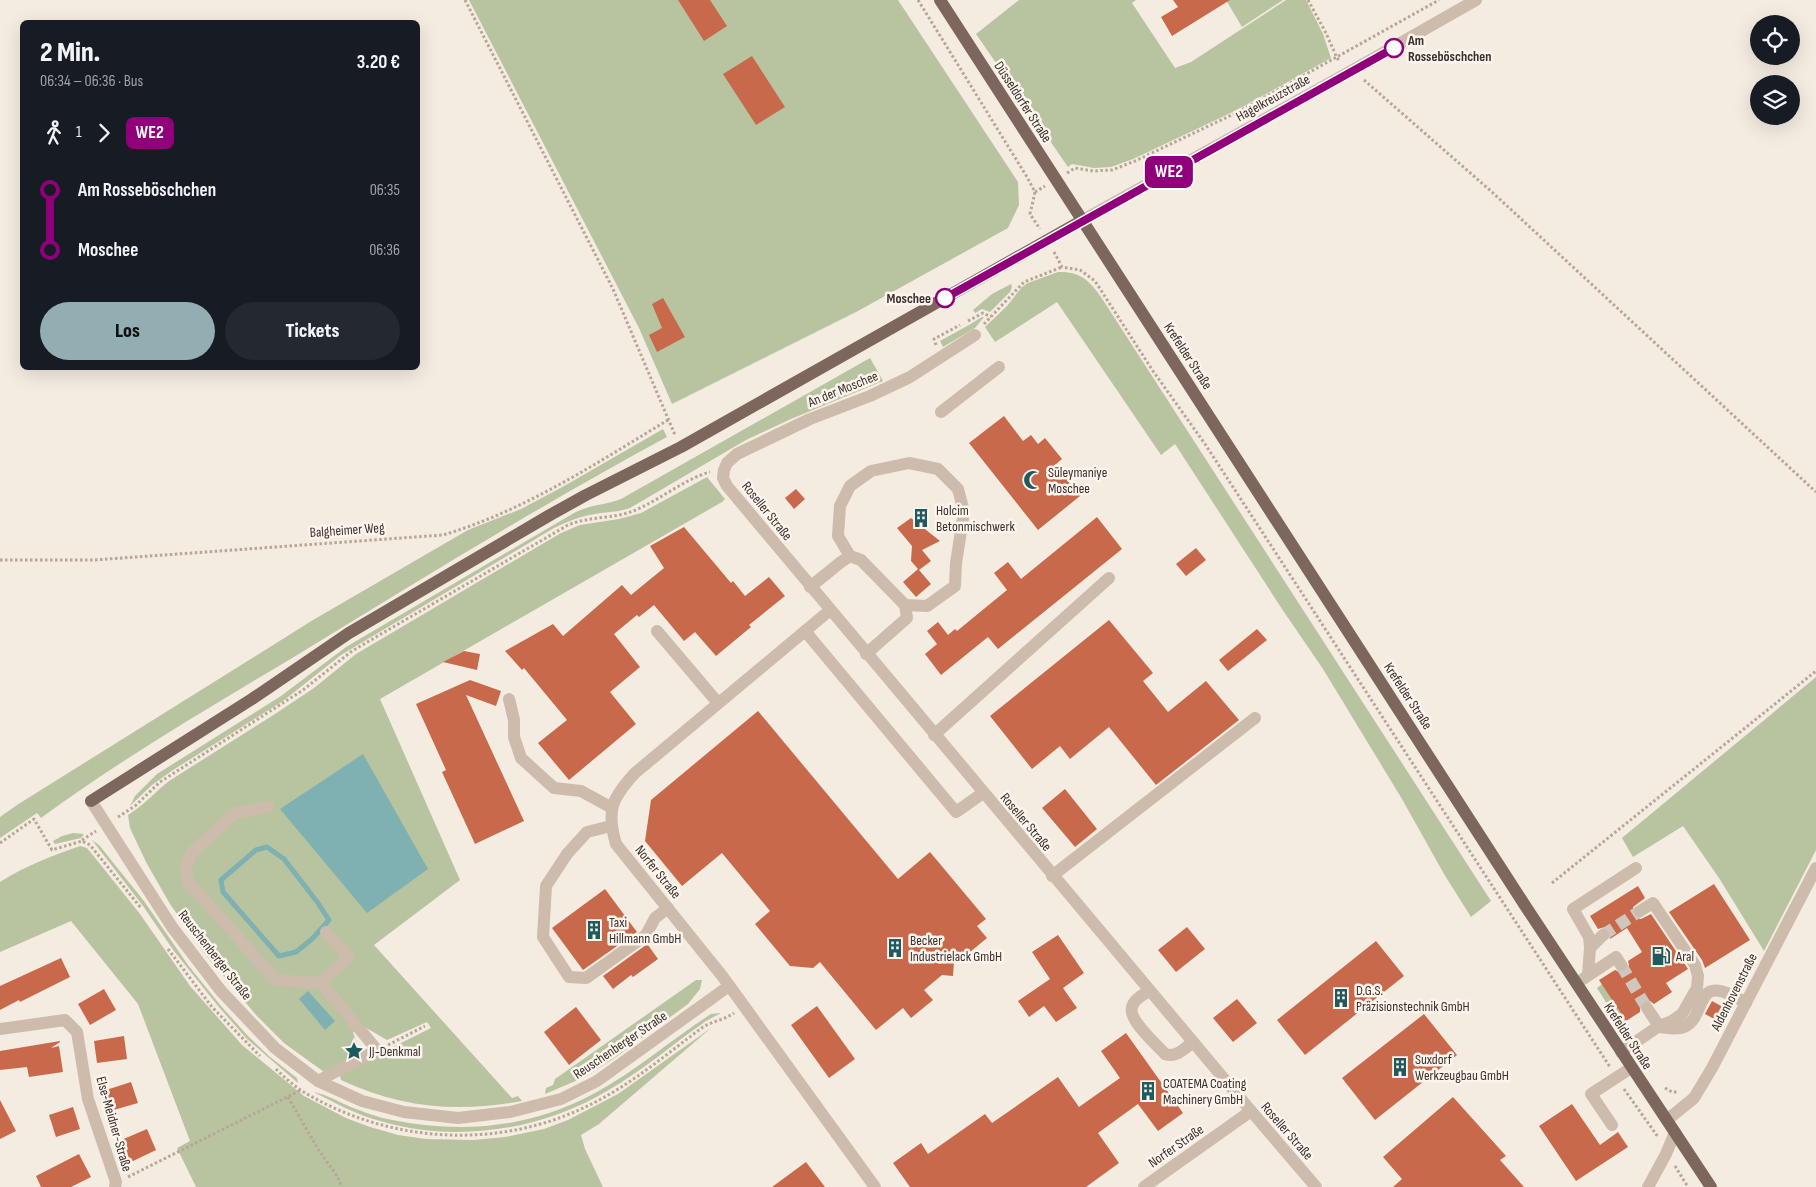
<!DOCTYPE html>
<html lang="de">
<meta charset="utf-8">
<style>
body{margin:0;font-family:"Sofia Sans Condensed",sans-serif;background:#242831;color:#f1f3f6;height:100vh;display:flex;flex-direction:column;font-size:19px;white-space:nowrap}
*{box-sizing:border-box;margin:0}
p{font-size:16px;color:#9ea1a6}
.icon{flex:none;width:28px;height:28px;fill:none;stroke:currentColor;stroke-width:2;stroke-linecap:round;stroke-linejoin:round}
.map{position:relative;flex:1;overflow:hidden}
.side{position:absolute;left:20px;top:20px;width:400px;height:350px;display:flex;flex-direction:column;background:#171b24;border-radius:8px;box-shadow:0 5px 20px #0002}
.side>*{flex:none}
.badge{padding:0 10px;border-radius:8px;font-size:18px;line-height:32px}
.controls{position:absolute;left:1750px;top:15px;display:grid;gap:10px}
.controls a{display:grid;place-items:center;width:50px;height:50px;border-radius:50%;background:#171b24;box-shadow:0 5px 20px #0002;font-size:25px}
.map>.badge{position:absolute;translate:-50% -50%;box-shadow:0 0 0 2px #fff}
.legs{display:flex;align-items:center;gap:8px;height:55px;padding:0 20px;font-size:16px}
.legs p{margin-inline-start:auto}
.overview{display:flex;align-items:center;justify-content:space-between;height:85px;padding:0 20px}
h1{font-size:28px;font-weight:800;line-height:38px}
.primary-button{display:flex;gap:10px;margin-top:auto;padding:10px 20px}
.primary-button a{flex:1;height:58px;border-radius:30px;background:#92aeb2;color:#111;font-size:20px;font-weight:800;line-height:58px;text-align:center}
.primary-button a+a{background:#242831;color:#f1f3f6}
ul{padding:0 20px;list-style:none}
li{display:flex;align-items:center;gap:18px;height:60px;font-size:19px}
li i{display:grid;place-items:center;width:8px;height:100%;margin:0 6px;background:currentColor}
li i::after{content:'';width:12px;height:12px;margin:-6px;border:4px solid;border-radius:50%;background:#171b24}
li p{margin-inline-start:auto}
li:first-child i{background:linear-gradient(#0000 50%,currentColor 0)}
li:last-child i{background:linear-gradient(currentColor 50%,#0000 0)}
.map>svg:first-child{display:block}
.green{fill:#b8c4a0}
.water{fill:#7fb0b2}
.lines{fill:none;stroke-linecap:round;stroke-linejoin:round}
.stream{stroke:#7fb0b2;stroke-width:5}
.building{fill:#c8694b}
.minor-tunnel{stroke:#cfc6bd;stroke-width:12;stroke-dasharray:12 6;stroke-linecap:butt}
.path{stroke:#b9a596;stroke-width:3;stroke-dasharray:2.5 2.5;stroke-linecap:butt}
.minor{stroke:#cdbbac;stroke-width:12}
.major{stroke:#7d675c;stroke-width:12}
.line-1-casing{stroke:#fff;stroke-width:11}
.line-1{stroke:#91007b;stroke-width:8}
.stop-1-dot{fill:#fff;stroke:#91007b;stroke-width:2.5}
.labels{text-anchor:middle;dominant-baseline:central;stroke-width:5;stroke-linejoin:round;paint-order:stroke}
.stop-label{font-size:14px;font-weight:bold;fill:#3b302b;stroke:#fbf5ee;text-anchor:start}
.street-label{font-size:14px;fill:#3b302b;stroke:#fbf5ee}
.poi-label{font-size:14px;fill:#3b302b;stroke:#fbf5ee;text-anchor:start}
</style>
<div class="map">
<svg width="1816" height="1187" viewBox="0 0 1816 1187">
<rect width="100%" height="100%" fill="#f4ebe1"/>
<g class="green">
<path d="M469,0H898L1018,182L1019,205L1008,228L858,311L672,404L639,328Z"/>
<path d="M1019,0H1136L1132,3L1175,68L1191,62L1286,0H1306L1323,34L1331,58L1237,110L1133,159L1111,167L1094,168L1072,164L1068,167L976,34Z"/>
<path d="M1226,0H1283L1242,27Z"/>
<path d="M1058,272C1080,271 1090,281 1101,297L1491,901L1471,917L1444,874L1402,799L1323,669L1282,609L1175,444L1161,455L1057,302L995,342L985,327L1007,306L1022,287L1028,283Z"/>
<path d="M1011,284L1012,287L1010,292L990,312L982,309L975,313L973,310L992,294Z"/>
<path d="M982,317H984L975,328L943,347L940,341L969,325Z"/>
<path d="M870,358L883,381L791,419L746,440L630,508C619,512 606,512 595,514C580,516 567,522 554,528L341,655L283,701L173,770L152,785L130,806L135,796L157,774L281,696L346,647L574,513C589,505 605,505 621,499Z"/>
<path d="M663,429L667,437C543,504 423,578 302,652C214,705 124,757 41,818L37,813L0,838V817L17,805L313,620L468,530L521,509L566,485Z"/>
<path d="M707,477L725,499L722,502L380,699L460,880L374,945L512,1098L518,1096L522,1101C458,1113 400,1108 341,1080L340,1076L347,1070L431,1028L427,1022L387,1040L361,1025L353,1032L360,1055L324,1072L284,1043L256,1015L204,953L170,904L146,862L130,828L128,815C144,805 155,792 169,781L275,714L314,688L356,654L561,533L580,525L619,519L641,513Z"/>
<path d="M1816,677V850L1764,951L1719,878L1683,826L1633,857L1622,838Z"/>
<path d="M73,833L84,834L81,838L55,844L53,841L62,836Z"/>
<path d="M92,840L99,845L144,901L188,965L221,1006L248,1036L270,1057L297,1078L298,1083L247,1039L218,1006L174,951L143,906Z"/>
<path d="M80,846L87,848L96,859L140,914L190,986L242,1045L304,1096L346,1118L370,1127L398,1135L426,1139L473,1140L505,1137L544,1129L568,1120L618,1094L711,1028L599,1124L581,1135L585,1149L603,1187H196L177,1148L190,1141L138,1004L71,921L0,952V882C25,866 52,856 80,846Z"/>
<path d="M696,980H702L700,989L688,1004L616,1057L585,1077L545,1094L546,1088L553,1085L555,1079Z"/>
<path d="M1602,984L1629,1025L1623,1029L1597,988Z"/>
<path d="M721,1013L706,1021C673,1044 642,1071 607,1091C540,1131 455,1143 380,1121C357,1115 335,1103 314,1092C329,1095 342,1104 356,1109C367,1113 380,1118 392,1120C463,1134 531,1128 595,1093C636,1071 672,1039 711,1014Z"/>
</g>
<g class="water">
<path d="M363,754L428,869L367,913L280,809Z"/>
<path d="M308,991L335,1021L325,1030L299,999Z"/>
</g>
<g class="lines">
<path class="stream" d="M267,847L284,859L318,903L329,920L312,939L296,952L279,956L223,892L221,880L256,850Z"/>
</g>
<g class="building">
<path d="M678,0H710L727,26L704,41Z"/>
<path d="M1173,0H1230L1172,36L1161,17L1178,7Z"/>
<path d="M752,56L785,107L756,125L723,74Z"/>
<path d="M663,298L685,337L657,352L649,335L662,328L652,304Z"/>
<path d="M1004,416L1023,441L1031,435L1038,444L1045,438L1062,459L1055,465L1080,496L1038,530L969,443Z"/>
<path d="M796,489L805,499L794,509L785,498Z"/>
<path d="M1097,517L1122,549L998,649L988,637L941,675L925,654L937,644L927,631L938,622L948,635L955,629L957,631L1007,590L994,573L1008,562L1021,579Z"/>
<path d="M911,518L940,541L922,550L931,561L919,570L931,584L916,597L903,582L918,569L911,561L912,546L897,528Z"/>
<path d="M684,527L731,583L733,581L745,596L769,577L785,596L749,625L751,627L716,656L695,632L684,641L654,605L639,617L637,615L614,634L640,667L610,692L636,724L569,780L538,743L567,720L524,668L522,670L505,651L553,624L563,636L622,585L631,595L664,568L650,546Z"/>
<path d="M1196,548L1206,560L1186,576L1176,564Z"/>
<path d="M1109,620L1153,673L1143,681L1168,712L1206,681L1239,720L1156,785L1109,727L1070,759L1060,746L1032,769L990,716Z"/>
<path d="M1257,629L1267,640L1228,671L1219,660Z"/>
<path d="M464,651L480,654L477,670L443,662Z"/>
<path d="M470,680L501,691L496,706L466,695L524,821L475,844L442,772L446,770L416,704Z"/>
<path d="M758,711L898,879L930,852L986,919L977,926L987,938L970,952L969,962L954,961L953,976L942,975L924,990L933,1000L911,1018L903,1008L876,1030L820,962L813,968L790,966L755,924L770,911L722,853L682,886L645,841L651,800Z"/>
<path d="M1065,789L1097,829L1075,847L1042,808Z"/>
<path d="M1714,884L1750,940L1705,968L1702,960L1669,912Z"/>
<path d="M1638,886L1645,898L1633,907V915L1636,918L1641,919L1651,914L1688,969L1666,983L1672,992L1654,1004L1650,1001H1643L1640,1005V1012L1626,1021L1599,980L1615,970L1621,973L1626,972L1629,965L1628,961L1642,952L1627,928L1610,939L1611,933L1609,930L1605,927L1598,929L1590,916Z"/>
<path d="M605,889L637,932L583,970L552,928Z"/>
<path d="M1187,927L1205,949L1176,972L1158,950Z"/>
<path d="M1058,935L1084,973L1063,988L1077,1008L1056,1022L1044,1006L1029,1017L1018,1001L1050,979L1032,952Z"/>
<path d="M1376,941L1404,976L1305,1055L1277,1020Z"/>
<path d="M646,945H648L658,959L633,977L631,975L613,989L603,976Z"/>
<path d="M61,958L70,977L20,1002L19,1000L0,1010V986Z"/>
<path d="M104,989L116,1010L90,1025L78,1004Z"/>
<path d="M1237,999L1257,1023L1233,1042L1213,1018Z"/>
<path d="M1712,1001L1723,1007L1716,1020L1705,1014Z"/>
<path d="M817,1006L855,1059L829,1078L791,1025Z"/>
<path d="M576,1007L601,1040L569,1065L544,1032Z"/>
<path d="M1424,1014L1457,1055L1375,1120L1342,1078Z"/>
<path d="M1126,1033L1183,1113L1158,1131L1138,1104L1098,1133L1119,1163L1086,1187H910L893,1163L921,1143L928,1154L985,1114L992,1123L1058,1077L1079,1107L1120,1078L1101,1051Z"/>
<path d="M124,1036L127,1059L97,1063L94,1041Z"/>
<path d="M60,1041V1042L51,1048L59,1046L63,1072L29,1077L27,1067L0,1070V1051Z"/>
<path d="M131,1082L138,1103L110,1111L103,1091Z"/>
<path d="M1453,1097L1506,1156L1500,1160L1524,1187H1393L1402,1179L1383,1157Z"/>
<path d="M0,1100L16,1131L0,1139Z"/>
<path d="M1572,1104L1600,1145L1618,1132L1628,1147L1576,1181L1539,1126Z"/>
<path d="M73,1107L80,1129L56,1137L49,1115Z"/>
<path d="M147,1129L156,1150L129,1163L119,1141Z"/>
<path d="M79,1154L91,1177L71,1187H41L36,1176Z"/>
<path d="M806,1162L825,1187H772Z"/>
</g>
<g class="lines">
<g class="minor-tunnel">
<path d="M1603,935L1640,911"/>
<path d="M1621,965L1647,1008"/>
</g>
<g class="path">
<path d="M465,0L613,289L675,435"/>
<path d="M918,0L1027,177L1035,192L1030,214L1040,229"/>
<path d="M1308,0L1326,33L1337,58L1340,61"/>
<path d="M1364,80L1492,192L1816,492"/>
<path d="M1067,173L1075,168L1093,171L1112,170L1135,161L1238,112L1439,0"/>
<path d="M1035,192L1045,186"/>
<path d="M1054,252L1062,267L1080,270L1095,281L1153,371L1205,444L1610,1067"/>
<path d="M968,321L983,313L991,317"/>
<path d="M984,324L1024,282L1062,267"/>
<path d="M936,345L934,339L960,325"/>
<path d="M0,560H94L443,535C524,511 595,464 668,420"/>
<path d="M118,817L135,806L160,782L303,690L352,651L568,525C590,516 613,519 633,511C659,501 684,479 710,472"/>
<path d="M82,840L96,831"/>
<path d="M0,843L34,819L52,850L82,841L90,845L141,908"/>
<path d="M1552,883L1816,671"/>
<path d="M168,949L212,1007L260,1056"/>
<path d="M388,1045L425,1026"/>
<path d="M276,1069C284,1077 293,1085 302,1091C386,1142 492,1150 581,1109C626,1089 664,1056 703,1027C713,1021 724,1020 734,1013"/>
<path d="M1665,1088L1672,1092H1677"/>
<path d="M1624,1089L1658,1137"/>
<path d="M288,1097L318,1149L337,1176L342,1187"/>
<path d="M1675,1166L1688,1187"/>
<path d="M128,1177L301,1090"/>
</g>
<g class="minor">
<path d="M1083,220L1353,70L1476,0"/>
<path d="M975,335L910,377L870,396L810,419L737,454L727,463L724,470L723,478L727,486L1251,1111L1316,1187"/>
<path d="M941,412L999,367"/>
<path d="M850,556L838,536L840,506L850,486L871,471L909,463L938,469L958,489L964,512L956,563L955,586L927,606L905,605"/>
<path d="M810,587L841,562L850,556L861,560L905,605L907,618L866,654"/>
<path d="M829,611L635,773C612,798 606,810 616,844L723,977L875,1187"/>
<path d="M657,631L718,703"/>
<path d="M805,631L956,812L983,793"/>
<path d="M509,699L514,720V737L521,758L554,788L581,791L612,808"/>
<path d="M934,735L1109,578"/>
<path d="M91,801L172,927L221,991L275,1048L318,1081L362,1101L404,1112L458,1118L510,1112L561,1099L597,1081L729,986"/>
<path d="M268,807L235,813L192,852L185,868L189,883L276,980L321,983L377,1050L318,1081"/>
<path d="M611,826L587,832L567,854L546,886L543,937L569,977L586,978L646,935L655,918L668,908"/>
<path d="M1052,876L1255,718"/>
<path d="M1640,911L1653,903L1695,965L1698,976L1697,988L1682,1014L1672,1021L1659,1026"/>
<path d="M1590,948L1603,935"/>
<path d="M1588,975L1590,948L1589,937L1573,909L1636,868"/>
<path d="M1583,979L1616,957L1621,965"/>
<path d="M321,983L349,957L326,932"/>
<path d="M1149,991C1143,995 1134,999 1132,1007C1128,1020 1156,1044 1165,1054C1176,1058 1184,1049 1193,1042"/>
<path d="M1660,1027C1668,1028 1677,1030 1684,1027C1709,1016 1691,968 1746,1003"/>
<path d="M0,1029L65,1020L77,1032L88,1099L116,1182L115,1187"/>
<path d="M1621,1052L1659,1026L1647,1008"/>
<path d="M1667,1120L1694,1098L1712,1068L1816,868"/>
<path d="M1612,1125L1591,1094L1631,1068"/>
<path d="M1144,1187L1251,1111"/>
<path d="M1648,1187L1666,1154L1675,1132"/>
</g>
<g class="major">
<path d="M940,0L1526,907L1711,1187"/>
<path d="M91,801L252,699L349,633L550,515L586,495L681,447L1083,220"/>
</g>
</g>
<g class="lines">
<g class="line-1-casing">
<path id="line-1" d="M945,298L1394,48"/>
</g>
<use href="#line-1" class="line-1"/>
</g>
<defs>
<g id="mosque-bare" transform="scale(1.5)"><path d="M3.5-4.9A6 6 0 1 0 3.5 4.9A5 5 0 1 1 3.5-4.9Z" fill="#1f5a5e" stroke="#fbf5ee" stroke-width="2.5" paint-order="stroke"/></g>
<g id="building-bare" transform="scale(1.5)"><path d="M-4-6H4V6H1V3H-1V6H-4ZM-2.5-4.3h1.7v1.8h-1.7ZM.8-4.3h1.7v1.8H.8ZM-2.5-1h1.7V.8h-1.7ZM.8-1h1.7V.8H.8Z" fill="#1f5a5e" stroke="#fbf5ee" stroke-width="2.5" paint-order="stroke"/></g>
<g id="fuel-bare" transform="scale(1.5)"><path d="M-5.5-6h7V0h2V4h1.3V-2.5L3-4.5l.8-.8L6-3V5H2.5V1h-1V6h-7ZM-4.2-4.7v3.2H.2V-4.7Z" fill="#1f5a5e" stroke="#fbf5ee" stroke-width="2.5" paint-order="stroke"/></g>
<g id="sight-bare" transform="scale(1.5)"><path d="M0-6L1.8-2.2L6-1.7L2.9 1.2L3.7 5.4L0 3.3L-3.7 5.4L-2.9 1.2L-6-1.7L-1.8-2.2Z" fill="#1f5a5e" stroke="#fbf5ee" stroke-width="2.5" paint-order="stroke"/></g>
</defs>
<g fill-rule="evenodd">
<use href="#mosque-bare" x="1033" y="480"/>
<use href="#building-bare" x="921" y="518"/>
<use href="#building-bare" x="594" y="930"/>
<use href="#building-bare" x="895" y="948"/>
<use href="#fuel-bare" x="1661" y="956"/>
<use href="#building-bare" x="1341" y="998"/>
<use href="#sight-bare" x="354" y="1051"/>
<use href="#building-bare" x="1400" y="1067"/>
<use href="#building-bare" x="1148" y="1091"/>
</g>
<g class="stop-1-dot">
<circle cx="1394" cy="48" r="9"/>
<circle cx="945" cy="298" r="9"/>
</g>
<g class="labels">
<g class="stop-label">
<text x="1408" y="40">Am<tspan x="1408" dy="16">Rosseböschchen</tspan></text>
<text x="931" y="298" text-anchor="end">Moschee</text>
</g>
<g class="street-label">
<text transform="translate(1273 98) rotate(-29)">Hagelkreuzstraße</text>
<text transform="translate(1023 102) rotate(57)">Düsseldorfer Straße</text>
<text transform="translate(1188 356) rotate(57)">Krefelder Straße</text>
<text transform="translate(843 389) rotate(-22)">An der Moschee</text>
<text transform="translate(767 511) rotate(51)">Roseller Straße</text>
<text transform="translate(347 530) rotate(-4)">Balgheimer Weg</text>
<text transform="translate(1408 696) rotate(57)">Krefelder Straße</text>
<text transform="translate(1026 822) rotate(50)">Roseller Straße</text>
<text transform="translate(658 872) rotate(51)">Norfer Straße</text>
<text transform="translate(215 955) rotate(52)">Reuschenberger Straße</text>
<text transform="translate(1734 992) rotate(-63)">Aldenhovenstraße</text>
<text transform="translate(1628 1036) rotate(57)">Krefelder Straße</text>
<text transform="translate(620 1045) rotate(-34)">Reuschenberger Straße</text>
<text transform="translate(114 1124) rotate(74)">Else-Meidner-Straße</text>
<text transform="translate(1287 1131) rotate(49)">Roseller Straße</text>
<text transform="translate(1176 1146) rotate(-35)">Norfer Straße</text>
</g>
<g class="poi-label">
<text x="1048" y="472">Süleymaniye<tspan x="1048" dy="16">Moschee</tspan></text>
<text x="936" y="510">Holcim<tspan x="936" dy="16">Betonmischwerk</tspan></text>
<text x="609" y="922">Taxi<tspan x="609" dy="16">Hillmann GmbH</tspan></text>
<text x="910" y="940">Becker<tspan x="910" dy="16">Industrielack GmbH</tspan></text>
<text x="1676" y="956">Aral</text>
<text x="1356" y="990">D.G.S.<tspan x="1356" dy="16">Präzisionstechnik GmbH</tspan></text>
<text x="369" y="1051">JJ-Denkmal</text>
<text x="1415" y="1059">Suxdorf<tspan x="1415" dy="16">Werkzeugbau GmbH</tspan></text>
<text x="1163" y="1083">COATEMA Coating<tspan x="1163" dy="16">Machinery GmbH</tspan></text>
</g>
</g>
</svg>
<div class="controls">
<a><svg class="icon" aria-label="locate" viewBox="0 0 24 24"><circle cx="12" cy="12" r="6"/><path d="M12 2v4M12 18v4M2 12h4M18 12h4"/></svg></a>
<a><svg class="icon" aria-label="layers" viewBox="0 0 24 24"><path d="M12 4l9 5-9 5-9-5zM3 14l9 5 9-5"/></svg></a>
</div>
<b class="badge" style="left:1169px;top:172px;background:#91007b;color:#fff">WE2</b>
<section class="side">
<div class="overview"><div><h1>2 Min.</h1><p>06:34 – 06:36 · Bus</p></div><b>3.20 €</b></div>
<div class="legs"><svg class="icon" aria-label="walk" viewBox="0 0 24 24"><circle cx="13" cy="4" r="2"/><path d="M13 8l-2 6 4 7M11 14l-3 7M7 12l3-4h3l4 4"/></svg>1<svg class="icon" aria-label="forward" viewBox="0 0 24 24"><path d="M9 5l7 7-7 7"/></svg><b class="badge" style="background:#91007b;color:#fff">WE2</b></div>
<ul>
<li><i style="color:#91007b"></i><b>Am Rosseböschchen</b><p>06:35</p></li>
<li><i style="color:#91007b"></i><b>Moschee</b><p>06:36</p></li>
</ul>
<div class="primary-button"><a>Los</a><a>Tickets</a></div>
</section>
</div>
